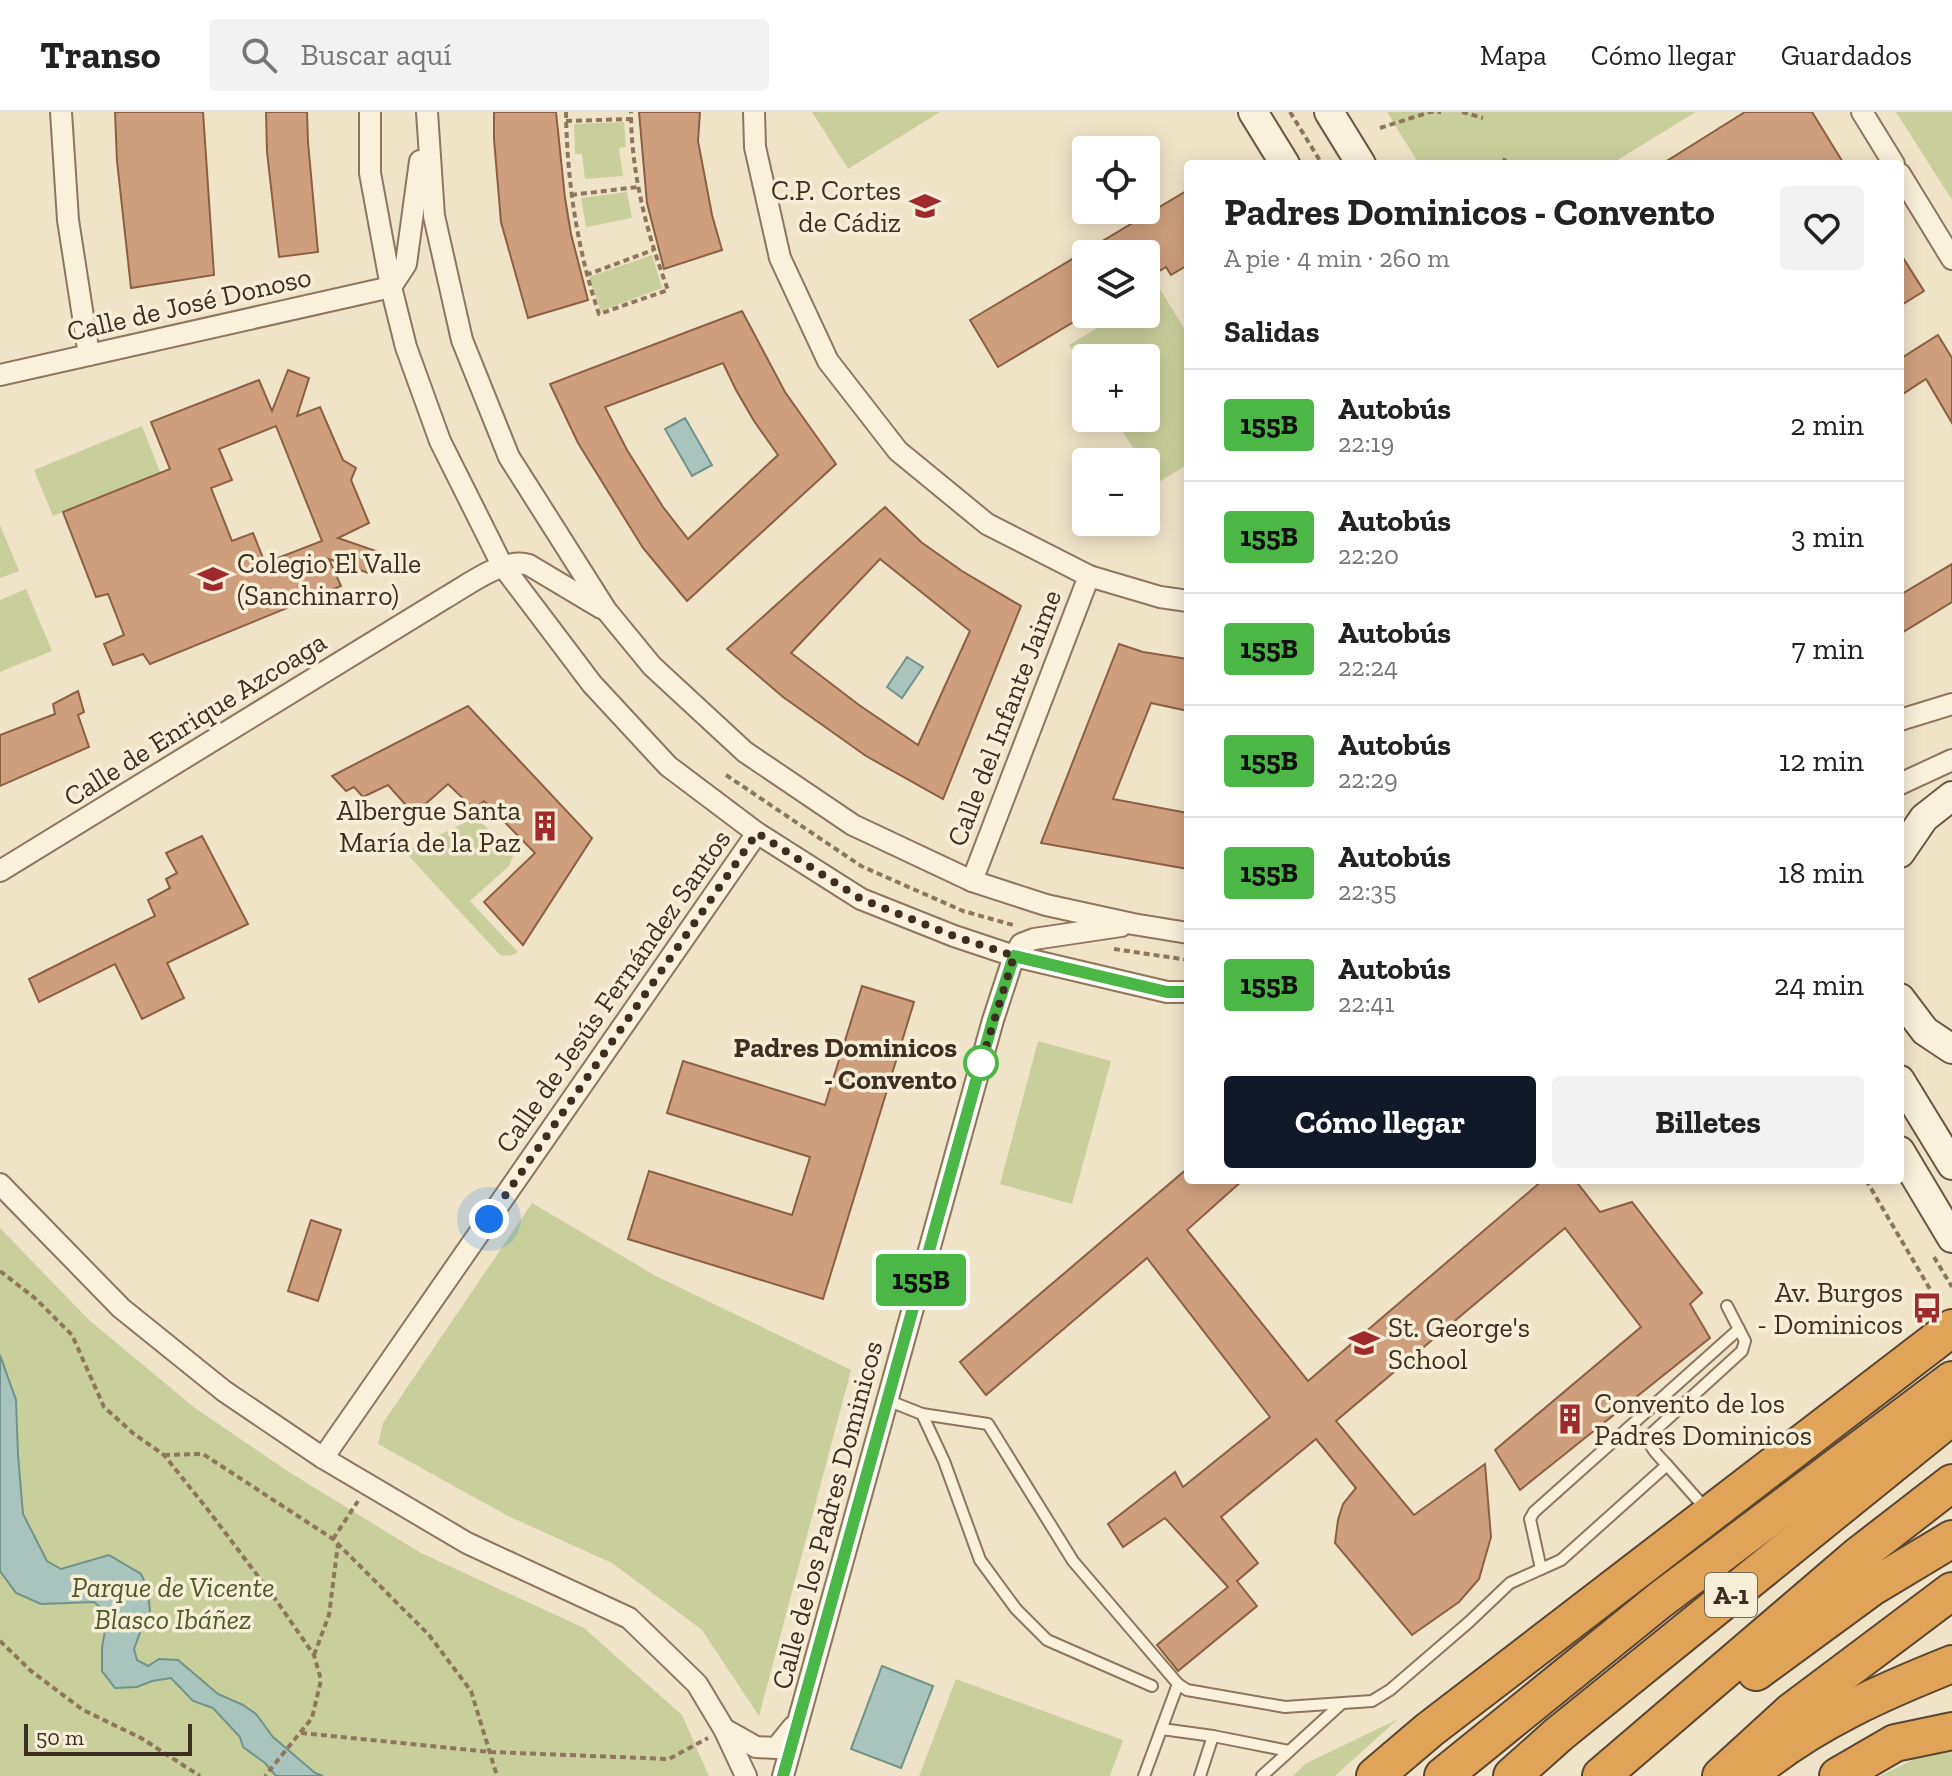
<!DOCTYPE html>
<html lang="es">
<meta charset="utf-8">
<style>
body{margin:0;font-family:"Zilla Slab",serif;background:#f2f2f2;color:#222;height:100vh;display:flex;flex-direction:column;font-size:30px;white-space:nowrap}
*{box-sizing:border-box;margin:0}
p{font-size:26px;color:#767676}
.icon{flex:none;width:44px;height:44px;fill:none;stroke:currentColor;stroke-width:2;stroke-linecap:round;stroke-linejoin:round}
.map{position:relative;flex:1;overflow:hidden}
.panel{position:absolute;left:1184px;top:48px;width:720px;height:1024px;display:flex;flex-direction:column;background:#fff;border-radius:8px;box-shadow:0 4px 20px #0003}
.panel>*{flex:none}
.badge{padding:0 16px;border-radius:6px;font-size:28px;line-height:52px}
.buttons{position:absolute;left:1072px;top:24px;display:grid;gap:16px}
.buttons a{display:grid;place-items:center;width:88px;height:88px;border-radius:8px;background:#fff;box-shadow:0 4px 20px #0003;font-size:40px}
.scale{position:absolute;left:24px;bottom:20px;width:168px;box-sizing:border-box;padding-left:8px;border:4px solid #3d2e20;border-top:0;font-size:22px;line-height:28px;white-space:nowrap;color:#3d2e20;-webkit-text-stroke:6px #f7eed8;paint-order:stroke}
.you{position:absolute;width:40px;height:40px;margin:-20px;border:6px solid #fff;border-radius:50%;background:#1a73e8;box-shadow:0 0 0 12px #1a73e833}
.map>.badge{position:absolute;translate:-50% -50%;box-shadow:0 0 0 4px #fff}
h2{padding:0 40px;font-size:30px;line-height:72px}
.round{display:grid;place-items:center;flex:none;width:84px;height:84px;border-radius:8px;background:#f2f2f2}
.summary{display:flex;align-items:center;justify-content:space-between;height:136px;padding:0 40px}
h1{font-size:38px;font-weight:700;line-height:60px}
.button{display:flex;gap:16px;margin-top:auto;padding:16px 40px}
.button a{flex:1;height:92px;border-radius:8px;background:#111827;color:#fff;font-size:32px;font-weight:700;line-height:92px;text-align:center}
.button a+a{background:#f2f2f2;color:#222}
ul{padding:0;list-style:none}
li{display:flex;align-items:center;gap:24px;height:112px;padding:0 40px;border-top:2px solid #e0e0e0}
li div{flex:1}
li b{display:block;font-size:30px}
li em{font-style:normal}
li .badge{min-width:88px;font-weight:700;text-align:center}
header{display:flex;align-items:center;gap:48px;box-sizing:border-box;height:112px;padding:0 40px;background:#fff;border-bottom:2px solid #e0e0e0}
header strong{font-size:38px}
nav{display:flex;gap:44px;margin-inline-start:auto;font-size:28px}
.search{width:560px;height:72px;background:#f2f2f2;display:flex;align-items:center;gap:20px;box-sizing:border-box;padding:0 28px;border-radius:8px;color:#767676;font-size:30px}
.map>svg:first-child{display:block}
.green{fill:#c9cf9b}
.water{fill:#a9c4bc;stroke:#6f938a;stroke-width:2}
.building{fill:#cf9f7d;stroke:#8d5f41;stroke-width:2;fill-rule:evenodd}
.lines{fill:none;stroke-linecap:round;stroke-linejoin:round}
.lane-casing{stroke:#8d765c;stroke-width:14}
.street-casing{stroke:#8d765c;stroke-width:24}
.secondary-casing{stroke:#6f573f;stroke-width:32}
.highway-casing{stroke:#5b4430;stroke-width:40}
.path{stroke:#8d765c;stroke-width:4;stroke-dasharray:6 4;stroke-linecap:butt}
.lane{stroke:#faf1dc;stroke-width:10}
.street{stroke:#faf1dc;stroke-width:20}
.secondary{stroke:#faf1dc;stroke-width:28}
.highway{stroke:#e0a458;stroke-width:36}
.line-casing{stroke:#fff;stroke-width:18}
.line{stroke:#4ab747;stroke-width:12}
.walk{stroke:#3d2e20;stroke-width:8;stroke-dasharray:0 14.4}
.stop-dot{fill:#fff;stroke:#4ab747;stroke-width:4}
.labels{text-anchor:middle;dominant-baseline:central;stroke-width:7;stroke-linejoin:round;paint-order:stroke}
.shield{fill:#f7eed8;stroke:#756857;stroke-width:2}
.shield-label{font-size:26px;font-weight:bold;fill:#3d2e20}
.poi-label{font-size:28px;fill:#3d2e20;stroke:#f7eed8;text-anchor:end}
.street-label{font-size:28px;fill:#3d2e20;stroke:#f7eed8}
.stop-label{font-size:28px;font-weight:bold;fill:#3d2e20;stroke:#f7eed8;text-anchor:end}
.park-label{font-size:28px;font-style:italic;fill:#4d5a26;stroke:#f7eed8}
</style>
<header>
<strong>Transo</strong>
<div class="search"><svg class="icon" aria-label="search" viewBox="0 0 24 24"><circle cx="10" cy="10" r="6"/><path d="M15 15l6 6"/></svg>Buscar aquí</div>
<nav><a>Mapa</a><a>Cómo llegar</a><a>Guardados</a></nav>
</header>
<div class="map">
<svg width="1952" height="1664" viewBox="0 0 1952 1664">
<rect width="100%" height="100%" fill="#f0e4c8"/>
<g class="green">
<path d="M812,0H940L848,57Z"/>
<path d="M1387,0H1696L1611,52H1419Z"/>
<path d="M1896,0H1952V88Z"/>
<path d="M624,10L626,35L619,36L623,64L585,67L582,42H575L574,12Z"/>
<path d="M627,80L632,106L586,115L581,86Z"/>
<path d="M652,143L662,176L601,199L589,165Z"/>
<path d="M1160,177L1188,223V352L1156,372L1146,357V350H1142L1114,306H1146V246H1086V260L1069,233L1120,202H1146V186Z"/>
<path d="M142,314L160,360L53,404L34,358Z"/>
<path d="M0,413L19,459L0,466Z"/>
<path d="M26,477L52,539L0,560V488Z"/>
<path d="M476,705L514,742L509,754L470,789L518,840L510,844L500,843L405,740Z"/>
<path d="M1038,929L1111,949L1072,1092L1000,1072Z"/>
<path d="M532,1091L656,1164L851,1258L759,1604L702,1518L612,1451L508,1404L378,1332L383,1311Z"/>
<path d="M0,1116L89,1208L195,1296L289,1360L421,1441L584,1516L682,1603L709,1664H0Z"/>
<path d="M956,1567L1123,1628L1110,1664H919Z"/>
<path d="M1398,1607L1335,1664H1293L1305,1652Z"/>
<path d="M1952,1638V1664H1880L1921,1644Z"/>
</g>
<g class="water">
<path d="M685,306L712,353L692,364L665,317Z"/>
<path d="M907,545L923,555L902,586L887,575Z"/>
<path d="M0,1243L16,1288L18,1343L23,1402L47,1449L61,1457L109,1443L141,1462L148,1477L150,1501L141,1518L134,1537L137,1548L148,1554L159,1547L178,1548L218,1582L243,1593L256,1602L273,1625L315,1661L323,1664H276L265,1651L243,1635L240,1625L213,1596L193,1589L171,1566L152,1569L137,1575L115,1576L102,1559V1536L108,1502L94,1490L41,1492L16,1481L0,1459Z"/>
<path d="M882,1554L933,1574L901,1656L851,1637Z"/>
</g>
<g class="building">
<path d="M115,0H203L214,163L131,176L117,49Z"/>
<path d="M266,0H307L308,30L318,140L279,145L267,40Z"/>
<path d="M494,0H556L565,86L571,122L588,188L528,206L501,110L494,27Z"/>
<path d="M639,0H700L698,29L712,103L722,138L664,157L647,91Z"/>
<path d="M1745,0H1812L1844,52H1662Z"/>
<path d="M1188,78V153L1171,163L1166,155L1146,167V142H1086L1087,202L998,255L970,208Z"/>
<path d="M1900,141L1924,179L1900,194Z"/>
<path d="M742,199L785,280L836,352L687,489L643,436L578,331L550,272ZM723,251L736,278L754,309L778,343L688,427L663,395L627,338L605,295Z"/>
<path d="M1938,223L1952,246V311L1926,267L1900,284V247Z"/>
<path d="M288,258L309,266L297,304L320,295L343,348L356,356L351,368L369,411L338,426L379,440L371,462L329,447L341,474L150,552L143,542L113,553L104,532L124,523L108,482L96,485L63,400L170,357L151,310L259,268L272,299ZM276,314L322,429L265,451L253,421L232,429L211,376L232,368L219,337Z"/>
<path d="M885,395L921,430L962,459L1021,494L943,687L866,644L783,585L727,537ZM880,447L970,519L918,633L859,593L791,541Z"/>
<path d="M1952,452V490L1900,522V483Z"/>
<path d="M1119,532L1143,540L1188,547V599L1151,591L1113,687L1188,701V757L1041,731Z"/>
<path d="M78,579L84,600L78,603L89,635L0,674V623L55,602L53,592Z"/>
<path d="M468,594L592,726L523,833L484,790L535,741L484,689L474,697L448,672L414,702L388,673L363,685L354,675L346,679L332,664Z"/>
<path d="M202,724L248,812L167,851L184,886L142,907L115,852L39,890L29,867L155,804L148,788L170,776L166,767L177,761L166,741Z"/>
<path d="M862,874L914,890L823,1187L628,1127L649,1059L792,1103L810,1045L667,1001L683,949L825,993Z"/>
<path d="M1188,1056V1068H1243L1187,1118L1308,1269L1543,1068H1575L1600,1100L1632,1090L1702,1181L1690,1192L1710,1226L1520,1378L1495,1338L1641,1215L1565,1116L1336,1309L1414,1403L1485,1352L1491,1425L1479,1467L1459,1490L1412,1523L1335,1431L1338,1408L1343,1392L1356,1376L1316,1327L1221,1405L1258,1451L1237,1469L1257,1494L1178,1559L1157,1533L1228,1475L1165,1406L1123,1435L1108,1412L1175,1360L1183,1375L1270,1305L1147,1146L986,1283L960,1250Z"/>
<path d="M311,1108L341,1118L318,1189L288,1179Z"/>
</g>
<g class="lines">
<g class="lane-casing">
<g id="lane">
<path d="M887,1288L922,1302L944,1349L980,1448L1016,1497L1047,1528L1152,1574"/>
<path d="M922,1302L988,1312L1073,1449L1178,1572L1187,1578L1285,1595L1372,1589L1390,1578L1469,1510L1510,1471L1561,1448L1667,1353C1659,1344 1645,1333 1651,1322L1742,1239L1745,1229L1727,1194"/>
<path d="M1667,1353L1705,1396"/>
<path d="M1541,1457L1530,1407L1534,1400L1739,1217"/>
<path d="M1162,1617L1213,1624L1289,1639"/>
<path d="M1144,1664L1178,1572"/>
<path d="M1200,1664L1213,1624"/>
<path d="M1262,1664L1341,1592"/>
</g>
</g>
<g class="street-casing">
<g id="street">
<path d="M61,0L68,108L89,243"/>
<path d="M370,0V61L391,175L406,235L440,329L502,453L592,572L668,654L757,721L861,787L954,824L1014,844L1167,880H1188"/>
<path d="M427,0L434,104L462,228L509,345L606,498L652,554L745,640L853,713L972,769L1046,793L1133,812L1188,821"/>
<path d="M754,0L755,35L780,146L828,249L898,339L987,412L1089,464L1160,485L1188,489"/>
<path d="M1862,0L1894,52"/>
<path d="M1900,62L1952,147"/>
<path d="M0,263L391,175L406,152L420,49"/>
<path d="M1900,608L1952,592"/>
<path d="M1900,672L1952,648"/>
<path d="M0,759L445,486C468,473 503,445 529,453L601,496"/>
<path d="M972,769L1089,464"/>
<path d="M0,1072L121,1196L224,1279L323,1346L467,1431L629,1506L697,1572L724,1617L746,1664"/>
<path d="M323,1346L757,721"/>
<path d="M724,1617L756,1635L776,1636L793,1615"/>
<path d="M783,1664L993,908L1014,844L1021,832L1034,827L1121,814"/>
</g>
</g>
<g class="secondary-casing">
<g id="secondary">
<path d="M1253,0L1285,52"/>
<path d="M1329,0L1361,52"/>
<path d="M1900,741L1924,706L1952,684"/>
<path d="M1900,886L1925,919L1952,937"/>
<path d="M1900,968L1952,1053"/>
<path d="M1900,1039L1952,1126"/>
</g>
</g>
<g class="highway-casing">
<g id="highway">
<path d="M1756,1560L1872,1475L1952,1427"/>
<path d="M1759,1655C1816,1609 1884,1579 1952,1552"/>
<path d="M1375,1664L1429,1618L1952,1216"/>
<path d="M1443,1664L1660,1488L1952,1268"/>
<path d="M1512,1664L1559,1622L1952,1304"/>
<path d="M1601,1664L1859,1443L1952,1371"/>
<path d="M1721,1664L1791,1600L1952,1479"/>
<path d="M1838,1664L1895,1631L1952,1619"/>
</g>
</g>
<g class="path">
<path d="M566,0C567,69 577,137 599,202L668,178C647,122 631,61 631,0"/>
<path d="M1290,0L1322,52"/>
<path d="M1462,0L1483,6"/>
<path d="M566,9L631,7"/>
<path d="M1380,16L1430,0H1441"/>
<path d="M1504,52L1505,45"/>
<path d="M571,83L638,75"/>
<path d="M586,163L653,138"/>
<path d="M726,663L861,754L963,799L1013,813"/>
<path d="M1114,837L1188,848"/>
<path d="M1866,1068L1937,1189"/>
<path d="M1934,1145L1952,1175"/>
<path d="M0,1159L36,1187L72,1223L104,1295L134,1322L164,1343L208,1398L276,1488L314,1543L321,1568L312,1606L265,1664"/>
<path d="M164,1343L203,1342L333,1427L429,1523L471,1579L497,1664"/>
<path d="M333,1427L358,1389"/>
<path d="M0,1529L31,1559L83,1598L141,1626L200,1664"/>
<path d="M314,1543L329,1503L338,1432"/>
<path d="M301,1621L491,1640L669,1647L708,1626"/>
</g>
<use href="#lane" class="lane"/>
<use href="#street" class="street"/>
<use href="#secondary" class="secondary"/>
<use href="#highway" class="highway"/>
</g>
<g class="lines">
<g class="line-casing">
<path id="line" d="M783,1664L993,908L1014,844L1167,880H1188"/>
</g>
<use href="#line" class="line"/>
<path class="walk" d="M489,1107L757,721L861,787L954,824L1014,844L981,951"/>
</g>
<defs>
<g id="school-bare" transform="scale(2.4)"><path d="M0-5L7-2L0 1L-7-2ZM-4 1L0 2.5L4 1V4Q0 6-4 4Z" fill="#9e2a2b" stroke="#f7eed8" stroke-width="2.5" paint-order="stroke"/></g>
<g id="building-bare" transform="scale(2.4)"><path d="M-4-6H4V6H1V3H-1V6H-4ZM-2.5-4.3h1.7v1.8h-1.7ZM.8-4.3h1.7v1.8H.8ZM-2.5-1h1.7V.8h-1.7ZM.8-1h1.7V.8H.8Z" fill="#9e2a2b" stroke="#f7eed8" stroke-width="2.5" paint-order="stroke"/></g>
<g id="bus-bare" transform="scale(2.4)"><path d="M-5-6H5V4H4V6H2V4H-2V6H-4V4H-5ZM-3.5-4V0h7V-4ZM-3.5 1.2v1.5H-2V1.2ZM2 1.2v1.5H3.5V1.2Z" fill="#9e2a2b" stroke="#f7eed8" stroke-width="2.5" paint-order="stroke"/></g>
</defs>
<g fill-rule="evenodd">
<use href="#school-bare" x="925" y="94"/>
<use href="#school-bare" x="213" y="467"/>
<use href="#building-bare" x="545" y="714"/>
<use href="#bus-bare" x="1927" y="1196"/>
<use href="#school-bare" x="1364" y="1231"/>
<use href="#building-bare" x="1570" y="1307"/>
</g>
<circle class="stop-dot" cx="981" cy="951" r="16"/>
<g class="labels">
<rect class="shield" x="1705" y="1461" width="52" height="44" rx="6"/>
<g class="shield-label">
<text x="1731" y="1483">A-1</text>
</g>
<g class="poi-label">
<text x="901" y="78">C.P. Cortes<tspan x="901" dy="32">de Cádiz</tspan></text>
<text x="237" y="451" text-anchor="start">Colegio El Valle<tspan x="237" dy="32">(Sanchinarro)</tspan></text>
<text x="521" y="698">Albergue Santa<tspan x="521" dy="32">María de la Paz</tspan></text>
<text x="1903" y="1180">Av. Burgos<tspan x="1903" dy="32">- Dominicos</tspan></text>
<text x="1388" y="1215" text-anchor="start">St. George's<tspan x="1388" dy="32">School</tspan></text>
<text x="1594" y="1291" text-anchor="start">Convento de los<tspan x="1594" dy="32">Padres Dominicos</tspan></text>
</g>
<g class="street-label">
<text transform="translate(189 192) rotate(-13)">Calle de José Donoso</text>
<text transform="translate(1004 606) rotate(-69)">Calle del Infante Jaime</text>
<text transform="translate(195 607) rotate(-32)">Calle de Enrique Azcoaga</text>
<text transform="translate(613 879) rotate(-55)">Calle de Jesús Fernández Santos</text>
<text transform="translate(827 1403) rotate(-75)">Calle de los Padres Dominicos</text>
</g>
<g class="stop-label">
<text x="957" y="935">Padres Dominicos<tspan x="957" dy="32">- Convento</tspan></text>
</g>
<g class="park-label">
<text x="173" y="1475">Parque de Vicente<tspan x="173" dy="32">Blasco Ibáñez</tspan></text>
</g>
</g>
</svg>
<div class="buttons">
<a><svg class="icon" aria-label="locate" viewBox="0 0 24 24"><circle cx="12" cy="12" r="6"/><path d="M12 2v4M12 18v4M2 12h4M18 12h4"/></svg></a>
<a><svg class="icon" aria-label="layers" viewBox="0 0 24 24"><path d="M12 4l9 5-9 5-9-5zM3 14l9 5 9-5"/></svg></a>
<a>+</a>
<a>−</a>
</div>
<div class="scale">50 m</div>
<div class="you" style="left:489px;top:1107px"></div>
<b class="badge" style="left:921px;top:1168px;background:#4ab747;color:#111">155B</b>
<section class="panel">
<div class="summary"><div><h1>Padres Dominicos - Convento</h1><p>A pie · 4 min · 260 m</p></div><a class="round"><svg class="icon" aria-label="heart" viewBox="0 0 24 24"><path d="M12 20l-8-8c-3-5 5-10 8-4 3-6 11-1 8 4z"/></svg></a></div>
<h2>Salidas</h2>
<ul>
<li><span class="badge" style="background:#4ab747;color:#111">155B</span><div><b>Autobús</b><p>22:19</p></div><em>2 min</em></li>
<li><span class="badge" style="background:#4ab747;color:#111">155B</span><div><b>Autobús</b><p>22:20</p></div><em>3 min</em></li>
<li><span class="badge" style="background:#4ab747;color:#111">155B</span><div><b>Autobús</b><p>22:24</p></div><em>7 min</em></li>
<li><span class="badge" style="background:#4ab747;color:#111">155B</span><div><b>Autobús</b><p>22:29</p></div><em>12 min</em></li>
<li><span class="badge" style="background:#4ab747;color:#111">155B</span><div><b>Autobús</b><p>22:35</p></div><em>18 min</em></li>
<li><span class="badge" style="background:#4ab747;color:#111">155B</span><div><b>Autobús</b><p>22:41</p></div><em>24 min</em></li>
</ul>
<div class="button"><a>Cómo llegar</a><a>Billetes</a></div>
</section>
</div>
